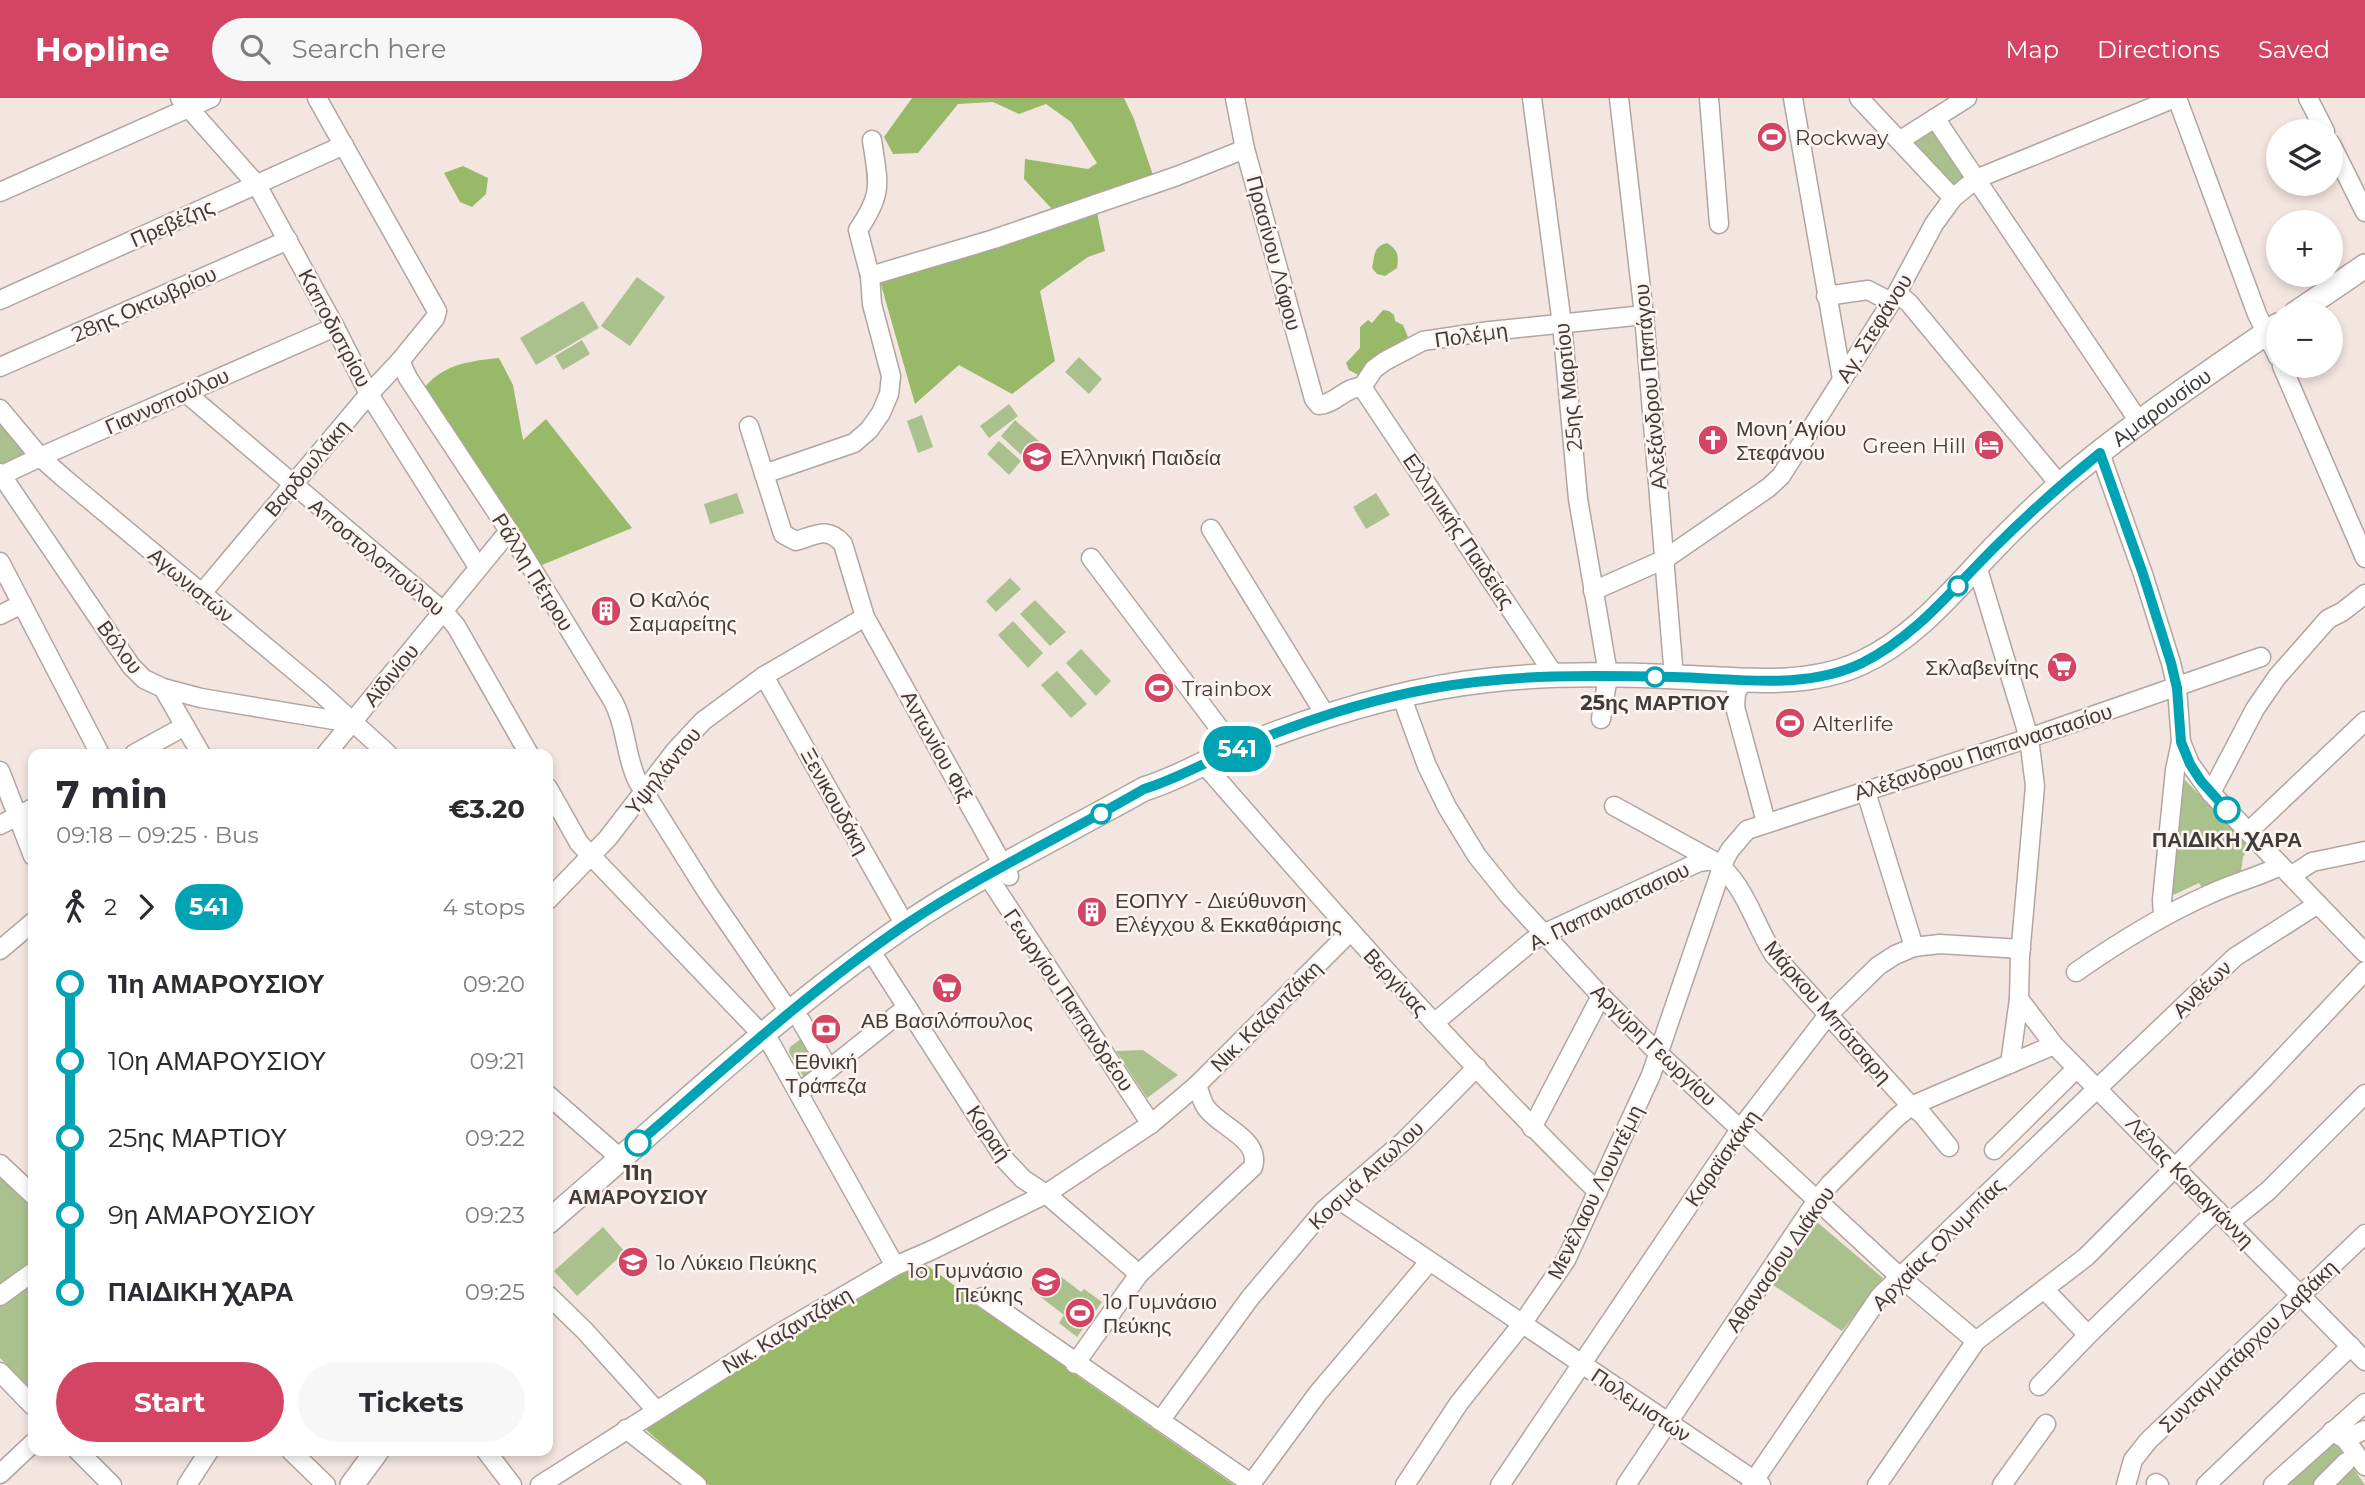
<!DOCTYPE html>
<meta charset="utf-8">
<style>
body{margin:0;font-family:Montserrat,sans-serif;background:#f7f7f7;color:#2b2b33;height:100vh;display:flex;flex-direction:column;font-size:26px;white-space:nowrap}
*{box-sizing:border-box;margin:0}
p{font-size:23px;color:#7c7c81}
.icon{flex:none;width:38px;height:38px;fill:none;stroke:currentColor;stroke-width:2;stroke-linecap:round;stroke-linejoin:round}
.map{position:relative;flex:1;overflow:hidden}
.sheet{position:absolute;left:28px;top:651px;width:525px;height:707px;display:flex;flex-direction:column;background:#fff;border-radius:14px;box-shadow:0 4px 10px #0003}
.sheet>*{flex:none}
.badge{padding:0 14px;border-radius:23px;font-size:24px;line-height:46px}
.tools{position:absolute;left:2266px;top:21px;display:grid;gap:14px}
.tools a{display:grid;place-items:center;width:77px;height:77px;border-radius:50%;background:#fff;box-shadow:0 4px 10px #0003;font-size:35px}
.map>.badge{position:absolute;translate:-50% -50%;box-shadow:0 0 0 4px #fff}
.legs{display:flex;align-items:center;gap:10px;height:77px;padding:0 28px;font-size:23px}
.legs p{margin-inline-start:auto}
.summary{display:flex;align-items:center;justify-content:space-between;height:119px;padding:0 28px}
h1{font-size:38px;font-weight:700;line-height:52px}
.button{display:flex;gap:14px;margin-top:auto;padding:14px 28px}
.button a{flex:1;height:80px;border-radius:42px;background:#d44563;color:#fff;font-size:28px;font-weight:700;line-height:80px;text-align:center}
.button a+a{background:#f7f7f7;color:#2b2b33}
ul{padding:0 28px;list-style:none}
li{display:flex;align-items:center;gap:24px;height:77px;font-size:26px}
li i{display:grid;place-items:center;width:10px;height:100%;margin:0 9px;background:currentColor}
li i::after{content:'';width:18px;height:18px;margin:-9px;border:5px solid;border-radius:50%;background:#fff}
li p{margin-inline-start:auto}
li:first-child i{background:linear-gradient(#0000 50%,currentColor 0)}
li:last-child i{background:linear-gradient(currentColor 50%,#0000 0)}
header{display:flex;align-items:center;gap:42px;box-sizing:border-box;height:98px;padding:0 35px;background:#d44563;color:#fff}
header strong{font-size:33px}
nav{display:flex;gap:38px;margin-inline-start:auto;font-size:24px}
.search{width:490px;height:63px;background:#f7f7f7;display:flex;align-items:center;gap:18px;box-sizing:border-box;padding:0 24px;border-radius:38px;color:#7c7c81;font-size:26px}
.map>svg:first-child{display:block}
.green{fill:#abc18d}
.forest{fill:#98b967}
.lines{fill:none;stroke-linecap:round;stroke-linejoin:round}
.minor-casing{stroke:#b1a5a0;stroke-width:21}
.major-casing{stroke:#b1a5a0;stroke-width:26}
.minor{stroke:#fff;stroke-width:18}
.major{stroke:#fff;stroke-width:23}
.line-1-casing{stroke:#fff;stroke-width:16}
.line-1{stroke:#00a3b4;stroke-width:10}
.stop-1-dot{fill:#fff;stroke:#00a3b4;stroke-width:3.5}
.labels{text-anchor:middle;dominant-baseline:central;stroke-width:5;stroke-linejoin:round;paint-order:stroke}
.poi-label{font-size:21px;fill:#413c3a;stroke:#fef4f0;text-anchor:start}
.street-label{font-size:21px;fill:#413c3a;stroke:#fef4f0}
.stop-label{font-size:21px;font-weight:bold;fill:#413c3a;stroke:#fef4f0}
</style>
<header>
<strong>Hopline</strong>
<div class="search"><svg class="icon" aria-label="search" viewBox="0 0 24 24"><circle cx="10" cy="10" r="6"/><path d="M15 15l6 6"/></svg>Search here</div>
<nav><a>Map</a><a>Directions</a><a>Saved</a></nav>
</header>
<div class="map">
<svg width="2365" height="1387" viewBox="0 0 2365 1387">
<rect width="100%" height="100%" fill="#f3e6e1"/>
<g class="green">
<path d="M1932,28L1968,78L1954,91L1909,42Z"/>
<path d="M637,179L665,199L630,248L601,228Z"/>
<path d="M583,203L599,230L536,267L520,240Z"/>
<path d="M582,242L590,256L563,272L555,258Z"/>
<path d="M1079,259L1102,281L1089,296L1065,274Z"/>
<path d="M1009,306L1018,318L989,340L980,328Z"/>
<path d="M922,317L933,349L918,355L907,323Z"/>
<path d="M0,320L27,356L2,368L0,364Z"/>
<path d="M1015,322L1048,351L1033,368L1001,338Z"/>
<path d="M999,343L1021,363L1009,377L987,356Z"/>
<path d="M737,395L744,415L710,426L704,406Z"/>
<path d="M1376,395L1390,417L1366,431L1353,409Z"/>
<path d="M1010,480L1021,491L996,514L986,503Z"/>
<path d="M1035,502L1066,534L1050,548L1020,516Z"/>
<path d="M1013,523L1043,555L1028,570L998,537Z"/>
<path d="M1081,551L1111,583L1096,598L1066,565Z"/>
<path d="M1057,573L1087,606L1071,620L1041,587Z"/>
<path d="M2182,679L2250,748L2243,759L2241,774L2204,793L2199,785L2171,798L2175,807L2169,810Z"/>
<path d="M806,937L824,967L808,979L803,978L789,954L790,949Z"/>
<path d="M1143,952L1178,977L1147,1000L1116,953Z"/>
<path d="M0,1077L33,1110V1163L0,1188Z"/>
<path d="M1817,1124L1883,1180L1842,1233L1773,1187Z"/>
<path d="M603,1129L625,1154L577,1198L554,1173Z"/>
<path d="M1047,1168L1081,1194L1084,1191L1102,1204L1077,1239L1059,1225L1064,1217L1030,1191Z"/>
<path d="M33,1183V1293L0,1260V1208Z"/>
<path d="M2331,1344L2337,1347L2365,1387H2286Z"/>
</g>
<g class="forest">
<path d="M912,0H1124L1134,21L1154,80L1093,101L1052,111L1024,81L1025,61L1088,71L1097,65L1071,24L1046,6L1019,16L993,4L958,6L918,55L893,56L884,39Z"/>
<path d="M463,68L488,80L486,96L472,109L460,104L444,75Z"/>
<path d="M1096,110L1105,153L1088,159L1040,193L1055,263L1012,296L959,267L915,306L880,183Z"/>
<path d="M1387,145C1398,152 1399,157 1397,170L1385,178L1377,176L1372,170C1375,157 1373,149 1387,145Z"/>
<path d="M1383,212L1389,213L1394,217L1395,223L1403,227L1408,239L1362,279L1349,272L1346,265L1360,250V229L1368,222L1372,225Z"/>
<path d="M499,260L513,287L523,342L546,321L632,430L537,469L425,289C444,266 470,263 499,260Z"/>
<path d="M924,1165L1079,1279L1234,1387H709L643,1329L893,1174Z"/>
</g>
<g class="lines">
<g class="minor-casing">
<g id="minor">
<path d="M180,0L257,87L335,229L369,296L478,469"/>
<path d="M1235,0L1245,51L1314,301L1319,307C1335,306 1345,289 1362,289"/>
<path d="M1532,0L1562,226L1578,401L1606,564L1608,578L1601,621"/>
<path d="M1619,0L1644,217L1674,579"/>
<path d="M1709,0L1719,126"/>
<path d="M1793,0L1842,281"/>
<path d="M1859,0L1953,100"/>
<path d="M2177,0L2257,216L2278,259"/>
<path d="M2308,0L2325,33"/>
<path d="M1935,20L2140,325"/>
<path d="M1899,43L1967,0"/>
<path d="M2331,46L2365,114"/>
<path d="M0,94L211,0"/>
<path d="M870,178L858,132C884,94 878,85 872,42"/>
<path d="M1897,195L1909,205L2060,387"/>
<path d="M1826,198L1868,192L1891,204"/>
<path d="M0,202L344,47"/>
<path d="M400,263L408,280L509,433L613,603C627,629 625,659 638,684L707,794L790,915"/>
<path d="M2282,268L2365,460"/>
<path d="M0,269L288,142"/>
<path d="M1362,289L1555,578"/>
<path d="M1362,289L1374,271L1385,263L1423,243L1490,233L1644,217"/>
<path d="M186,295L443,513L456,528L529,656"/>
<path d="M0,311L40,359L65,381L320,594L388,656"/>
<path d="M749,328L783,436L796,443C816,437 828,428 843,446L865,519L1009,778"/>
<path d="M2100,355L2143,476L2171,565L2177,590L2181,644L2190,666L2211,695L2365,855"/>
<path d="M0,375L131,568L144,581L163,590L201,600L352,625"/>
<path d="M764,376L854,345L869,332L881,315L889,296L891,278L872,206L870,178L994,141L1177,78L1245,51"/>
<path d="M0,378L40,359L335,229"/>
<path d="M1211,431L1326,618"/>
<path d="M1091,460L1235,651"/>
<path d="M0,464L100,656"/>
<path d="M1977,468L2029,640L2035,688L2020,858L2019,901L2010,966"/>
<path d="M1593,493L1665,461L1768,390L1781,378L1897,195L1934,126L1953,100L1976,81L2175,0"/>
<path d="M202,495L369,296L400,263L435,220L437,213L317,0"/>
<path d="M0,517L22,506"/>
<path d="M764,578L905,827"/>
<path d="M1743,582L1736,595L1735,609L1766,724"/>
<path d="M163,590L201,656"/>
<path d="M1401,597L1427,668L1447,709L1477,758L1510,799L1601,898L1658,955L1900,1179L1976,1243"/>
<path d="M134,656L185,628"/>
<path d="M326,656L509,433"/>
<path d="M1204,666C1331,812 1459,958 1598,1094"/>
<path d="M0,673L33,758"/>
<path d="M548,690L579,745L771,946L895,1168"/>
<path d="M1866,694L1914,849"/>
<path d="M2211,695L2255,611L2277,579L2328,521L2342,514L2365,496"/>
<path d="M1614,708L1712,762"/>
<path d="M0,727L33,710"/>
<path d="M2248,734L2365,623"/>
<path d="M987,777L1151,1026"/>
<path d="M2291,778L2312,764L2365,753"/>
<path d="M548,802L608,740L675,653L703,623L764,578L865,519"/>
<path d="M2163,818L2162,802L2175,672L2181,644"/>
<path d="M0,852L33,824"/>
<path d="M876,861L1006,1063L1023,1081L1046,1096L1139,1176"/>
<path d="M2076,874C2119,844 2162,817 2210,796C2233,785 2258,779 2280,768"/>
<path d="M2019,901L2054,947L2365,1263"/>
<path d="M801,923L829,971"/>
<path d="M1434,925L1532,843L1543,836L1699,764L1712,762C1744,782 1754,826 1774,857L1911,1008L1922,1016L1949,1049"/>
<path d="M799,995L907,909"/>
<path d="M548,997L620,1060"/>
<path d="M1532,1030L1601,898"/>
<path d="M1994,1052L2077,970"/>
<path d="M0,1066L33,1097"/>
<path d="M1338,1101L1761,1387"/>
<path d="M2230,1124L2268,1093L2365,996"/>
<path d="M2045,1192L2088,1237"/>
<path d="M548,1197L585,1233L656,1312"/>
<path d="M0,1198L33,1174"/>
<path d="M982,1199L1253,1387"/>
<path d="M1075,1266L1139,1176L1253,1069C1261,1042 1223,1030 1208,1012C1202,1006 1200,995 1197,987L1350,834"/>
<path d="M0,1274L33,1308"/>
<path d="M2039,1288L2088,1237L2217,1112"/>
<path d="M1160,1323L1250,1200L1324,1112L1404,1043L1477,969"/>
<path d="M626,1331L697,1387"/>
<path d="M2332,1333L2345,1341L2365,1368"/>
<path d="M2345,1341L2365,1332"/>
<path d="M78,1353L112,1387"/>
<path d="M291,1353L326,1387"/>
<path d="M486,1353L512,1387"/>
<path d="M0,1376L33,1345"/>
<path d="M2156,1385L2159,1387"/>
<path d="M1251,1386L1318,1295L1429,1164"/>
<path d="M187,1387L209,1353"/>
<path d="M540,1387L778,1236L895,1168L930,1153L1046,1096L1151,1026L1197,987"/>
<path d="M1405,1387L1459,1305L1522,1226L1566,1162L1651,977L1725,761L1730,752L1747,732L2029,640L2261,559"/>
<path d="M1500,1387L1741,1030L1828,917L1878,868L1895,857L1914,849L1940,846L2021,851"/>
<path d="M1626,1387L1817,1102L1830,1086L1896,1020L1911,1008L2054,947"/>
<path d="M1751,1387L1880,1198L2235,859L2318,806"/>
<path d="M1877,1387L1976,1243L2086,1159L2264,980L2365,873"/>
<path d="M2002,1387L2046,1326"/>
<path d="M2126,1387L2133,1362L2148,1343L2365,1136"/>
<path d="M2206,1387L2351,1248"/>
<path d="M2273,1387L2365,1305"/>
<path d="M2323,1387L2346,1364"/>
</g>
</g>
<g class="major-casing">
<g id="major">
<path d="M2296,215L2365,168"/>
<path id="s1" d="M548,1124C665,1024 776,916 904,828C980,776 1064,736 1144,691C1177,681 1206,663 1238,650C1320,617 1404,591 1491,582C1553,575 1616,576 1677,579C1737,581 1805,591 1861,565C1914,541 1952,494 1991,453C2013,430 2037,407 2061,386C2129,328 2205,277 2278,227"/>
<path d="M352,1387L377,1353"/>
</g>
</g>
<use href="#minor" class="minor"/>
<use href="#major" class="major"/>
</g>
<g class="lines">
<g class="line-1-casing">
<path id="line-1" d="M638,1045C725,970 810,892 905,827C981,776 1065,737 1144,691C1177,681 1205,664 1237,651C1300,624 1366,602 1434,590C1513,576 1593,577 1673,579C1735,580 1804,593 1862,565C1917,538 1954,489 1997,447C2030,414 2064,384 2100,355L2143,476L2171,565L2177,590L2181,644L2190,666L2201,683L2227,712"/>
</g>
<use href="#line-1" class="line-1"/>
</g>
<defs>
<g id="stadium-disc" transform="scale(1.575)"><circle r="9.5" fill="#d44563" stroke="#fef4f0"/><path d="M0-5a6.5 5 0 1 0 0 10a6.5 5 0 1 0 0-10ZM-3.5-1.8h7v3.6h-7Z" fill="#fff"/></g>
<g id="church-disc" transform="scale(1.575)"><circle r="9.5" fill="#d44563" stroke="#fef4f0"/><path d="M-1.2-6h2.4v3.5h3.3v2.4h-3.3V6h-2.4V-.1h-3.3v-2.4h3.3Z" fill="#fff"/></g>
<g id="hotel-disc" transform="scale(1.575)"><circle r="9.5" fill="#d44563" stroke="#fef4f0"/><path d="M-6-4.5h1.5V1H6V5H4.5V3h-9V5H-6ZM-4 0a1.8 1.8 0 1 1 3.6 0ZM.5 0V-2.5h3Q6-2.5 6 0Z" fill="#fff"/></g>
<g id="school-disc" transform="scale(1.575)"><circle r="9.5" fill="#d44563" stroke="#fef4f0"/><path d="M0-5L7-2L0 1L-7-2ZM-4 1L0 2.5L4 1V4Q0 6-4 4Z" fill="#fff"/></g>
<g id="building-disc" transform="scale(1.575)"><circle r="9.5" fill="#d44563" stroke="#fef4f0"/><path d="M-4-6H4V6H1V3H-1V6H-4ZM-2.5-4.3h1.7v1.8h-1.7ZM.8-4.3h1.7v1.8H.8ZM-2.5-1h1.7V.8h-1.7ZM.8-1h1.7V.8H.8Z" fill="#fff"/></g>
<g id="supermarket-disc" transform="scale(1.575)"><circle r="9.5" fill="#d44563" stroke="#fef4f0"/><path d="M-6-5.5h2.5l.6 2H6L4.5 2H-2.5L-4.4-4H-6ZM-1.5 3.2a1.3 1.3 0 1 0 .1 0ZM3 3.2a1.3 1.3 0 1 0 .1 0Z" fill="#fff"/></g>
<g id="bank-disc" transform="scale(1.575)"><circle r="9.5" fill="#d44563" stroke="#fef4f0"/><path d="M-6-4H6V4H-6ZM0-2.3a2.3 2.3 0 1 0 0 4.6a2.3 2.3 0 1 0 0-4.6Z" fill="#fff"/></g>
</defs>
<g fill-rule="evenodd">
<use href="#stadium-disc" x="1772" y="39"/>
<use href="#church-disc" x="1713" y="342"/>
<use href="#hotel-disc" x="1989" y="347"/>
<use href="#school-disc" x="1037" y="359"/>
<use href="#building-disc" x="606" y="513"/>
<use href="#supermarket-disc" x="2062" y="569"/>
<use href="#stadium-disc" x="1159" y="590"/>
<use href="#stadium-disc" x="1790" y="625"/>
<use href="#building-disc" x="1092" y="814"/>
<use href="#supermarket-disc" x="947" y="890"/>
<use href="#bank-disc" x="826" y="931"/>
<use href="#school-disc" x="633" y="1164"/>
<use href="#school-disc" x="1046" y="1184"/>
<use href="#stadium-disc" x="1080" y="1215"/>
</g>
<g class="stop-1-dot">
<circle cx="1958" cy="488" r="9"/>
<circle cx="1655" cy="579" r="9"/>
<circle cx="2227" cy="712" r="12"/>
<circle cx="1101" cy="716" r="9"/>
<circle cx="638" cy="1045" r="12"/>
</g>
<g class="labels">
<g class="poi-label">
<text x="1795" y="39">Rockway</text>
<text x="1736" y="330">Μονη΄Αγίου<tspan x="1736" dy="24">Στεφάνου</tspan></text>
<text x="1966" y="347" text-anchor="end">Green Hill</text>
<text x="1060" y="359">Ελληνική Παιδεία</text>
<text x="629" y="501">Ο Καλός<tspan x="629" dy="24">Σαμαρείτης</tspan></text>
<text x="2039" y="569" text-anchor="end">Σκλαβενίτης</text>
<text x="1182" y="590">Trainbox</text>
<text x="1813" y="625">Alterlife</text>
<text x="1115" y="802">ΕΟΠΥΥ - Διεύθυνση<tspan x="1115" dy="24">Ελέγχου &amp; Εκκαθάρισης</tspan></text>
<text x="947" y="922" text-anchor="middle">ΑΒ Βασιλόπουλος</text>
<text x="826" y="963" text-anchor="middle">Εθνική<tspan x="826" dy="24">Τράπεζα</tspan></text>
<text x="656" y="1164">1ο Λύκειο Πεύκης</text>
<text x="1023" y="1172" text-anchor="end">1o Γυμνάσιο<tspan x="1023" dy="24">Πεύκης</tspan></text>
<text x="1103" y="1203">1ο Γυμνάσιο<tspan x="1103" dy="24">Πεύκης</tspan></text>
</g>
<g class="street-label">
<text transform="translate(172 125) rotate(-24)">Πρεβέζης</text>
<text transform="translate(1274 155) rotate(75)">Πρασίνου Λόφου</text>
<text transform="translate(144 206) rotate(-24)">28ης Οκτωβρίου</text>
<text transform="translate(335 230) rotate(62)">Καποδιστρίου</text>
<text transform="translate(1874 230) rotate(-58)">Αγ. Στεφάνου</text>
<text transform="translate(1471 237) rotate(-8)">Πολέμη</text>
<text transform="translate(1568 289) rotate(-96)">25ης Μαρτίου</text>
<text transform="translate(1650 289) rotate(-95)">Αλεξάνδρου Παπάγου</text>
<text transform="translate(167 303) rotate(-24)">Γιαννοπούλου</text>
<text stroke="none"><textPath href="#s1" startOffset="1874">Αμαρουσίου</textPath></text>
<text transform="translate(307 370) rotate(-50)">Βαρδουλάκη</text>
<text transform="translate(1459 433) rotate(56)">Ελληνικής Παιδείας</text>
<text transform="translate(377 459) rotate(40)">Αποστολοπούλου</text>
<text transform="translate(533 474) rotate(58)">Ράλλη Πέτρου</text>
<text transform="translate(191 487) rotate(40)">Αγωνιστών</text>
<text transform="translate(120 549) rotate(53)">Βόλου</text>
<text transform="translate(391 577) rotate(-51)">Αϊδινίου</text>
<text transform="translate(937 648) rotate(61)">Αντωνίου Φιξ</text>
<text transform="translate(1983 654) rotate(-18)">Αλέξανδρου Παπαναστασίου</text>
<text transform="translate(663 673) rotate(-51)">Υψηλάντου</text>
<text transform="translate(835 703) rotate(61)">Ξενικουδάκη</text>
<text transform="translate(1609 808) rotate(-26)">Α. Παπαναστασιου</text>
<text transform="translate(1396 884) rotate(47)">Βεργίνας</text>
<text transform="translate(2202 891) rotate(-44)">Ανθέων</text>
<text transform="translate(1069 902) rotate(56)">Γεωργίου Παπανδρέου</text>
<text transform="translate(1828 914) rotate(49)">Μάρκου Μπότσαρη</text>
<text transform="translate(1266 918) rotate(-45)">Νικ. Καζαντζάκη</text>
<text transform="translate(1654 947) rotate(44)">Αργύρη Γεωργίου</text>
<text transform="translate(989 1035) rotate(56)">Κοραή</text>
<text transform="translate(1722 1060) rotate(-55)">Καραϊσκάκη</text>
<text transform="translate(1366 1077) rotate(-43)">Κοσμά Αιτωλου</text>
<text transform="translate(2190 1084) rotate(46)">Λέλας Καραγιάννη</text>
<text transform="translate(1595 1094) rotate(-64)">Μενέλαου Λουντέμη</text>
<text transform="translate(1938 1146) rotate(-45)">Αρχαίας Ολυμπίας</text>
<text transform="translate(1780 1161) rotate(-55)">Αθανασίου Διάκου</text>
<text transform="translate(787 1232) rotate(-31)">Νικ. Καζαντζάκη</text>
<text transform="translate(2248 1248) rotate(-44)">Συνταγματάρχου Δαβάκη</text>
<text transform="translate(1641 1307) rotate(34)">Πολεμιστών</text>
</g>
<g class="stop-label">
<text x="1655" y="604">25ης ΜΑΡΤΙΟΥ</text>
<text x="2227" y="741">ΠΑΙΔΙΚΗ ΧΑΡΑ</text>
<text x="638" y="1074">11η<tspan x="638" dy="24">ΑΜΑΡΟΥΣΙΟΥ</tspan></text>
</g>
</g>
</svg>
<div class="tools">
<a><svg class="icon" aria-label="layers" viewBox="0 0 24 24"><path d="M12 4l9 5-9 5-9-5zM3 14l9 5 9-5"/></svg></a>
<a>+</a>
<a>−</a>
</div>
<b class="badge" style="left:1237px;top:651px;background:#00a3b4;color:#fff">541</b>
<section class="sheet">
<div class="summary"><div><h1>7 min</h1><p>09:18 – 09:25 · Bus</p></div><b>€3.20</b></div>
<div class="legs"><svg class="icon" aria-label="walk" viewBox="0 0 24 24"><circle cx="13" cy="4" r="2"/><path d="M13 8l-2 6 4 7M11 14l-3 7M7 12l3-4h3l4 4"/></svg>2<svg class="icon" aria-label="forward" viewBox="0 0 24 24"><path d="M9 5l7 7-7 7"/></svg><b class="badge" style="background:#00a3b4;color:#fff">541</b><p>4 stops</p></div>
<ul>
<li><i style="color:#00a3b4"></i><b>11η ΑΜΑΡΟΥΣΙΟΥ</b><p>09:20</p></li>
<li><i style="color:#00a3b4"></i><span>10η ΑΜΑΡΟΥΣΙΟΥ</span><p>09:21</p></li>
<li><i style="color:#00a3b4"></i><span>25ης ΜΑΡΤΙΟΥ</span><p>09:22</p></li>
<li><i style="color:#00a3b4"></i><span>9η ΑΜΑΡΟΥΣΙΟΥ</span><p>09:23</p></li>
<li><i style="color:#00a3b4"></i><b>ΠΑΙΔΙΚΗ ΧΑΡΑ</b><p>09:25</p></li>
</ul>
<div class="button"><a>Start</a><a>Tickets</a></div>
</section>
</div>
